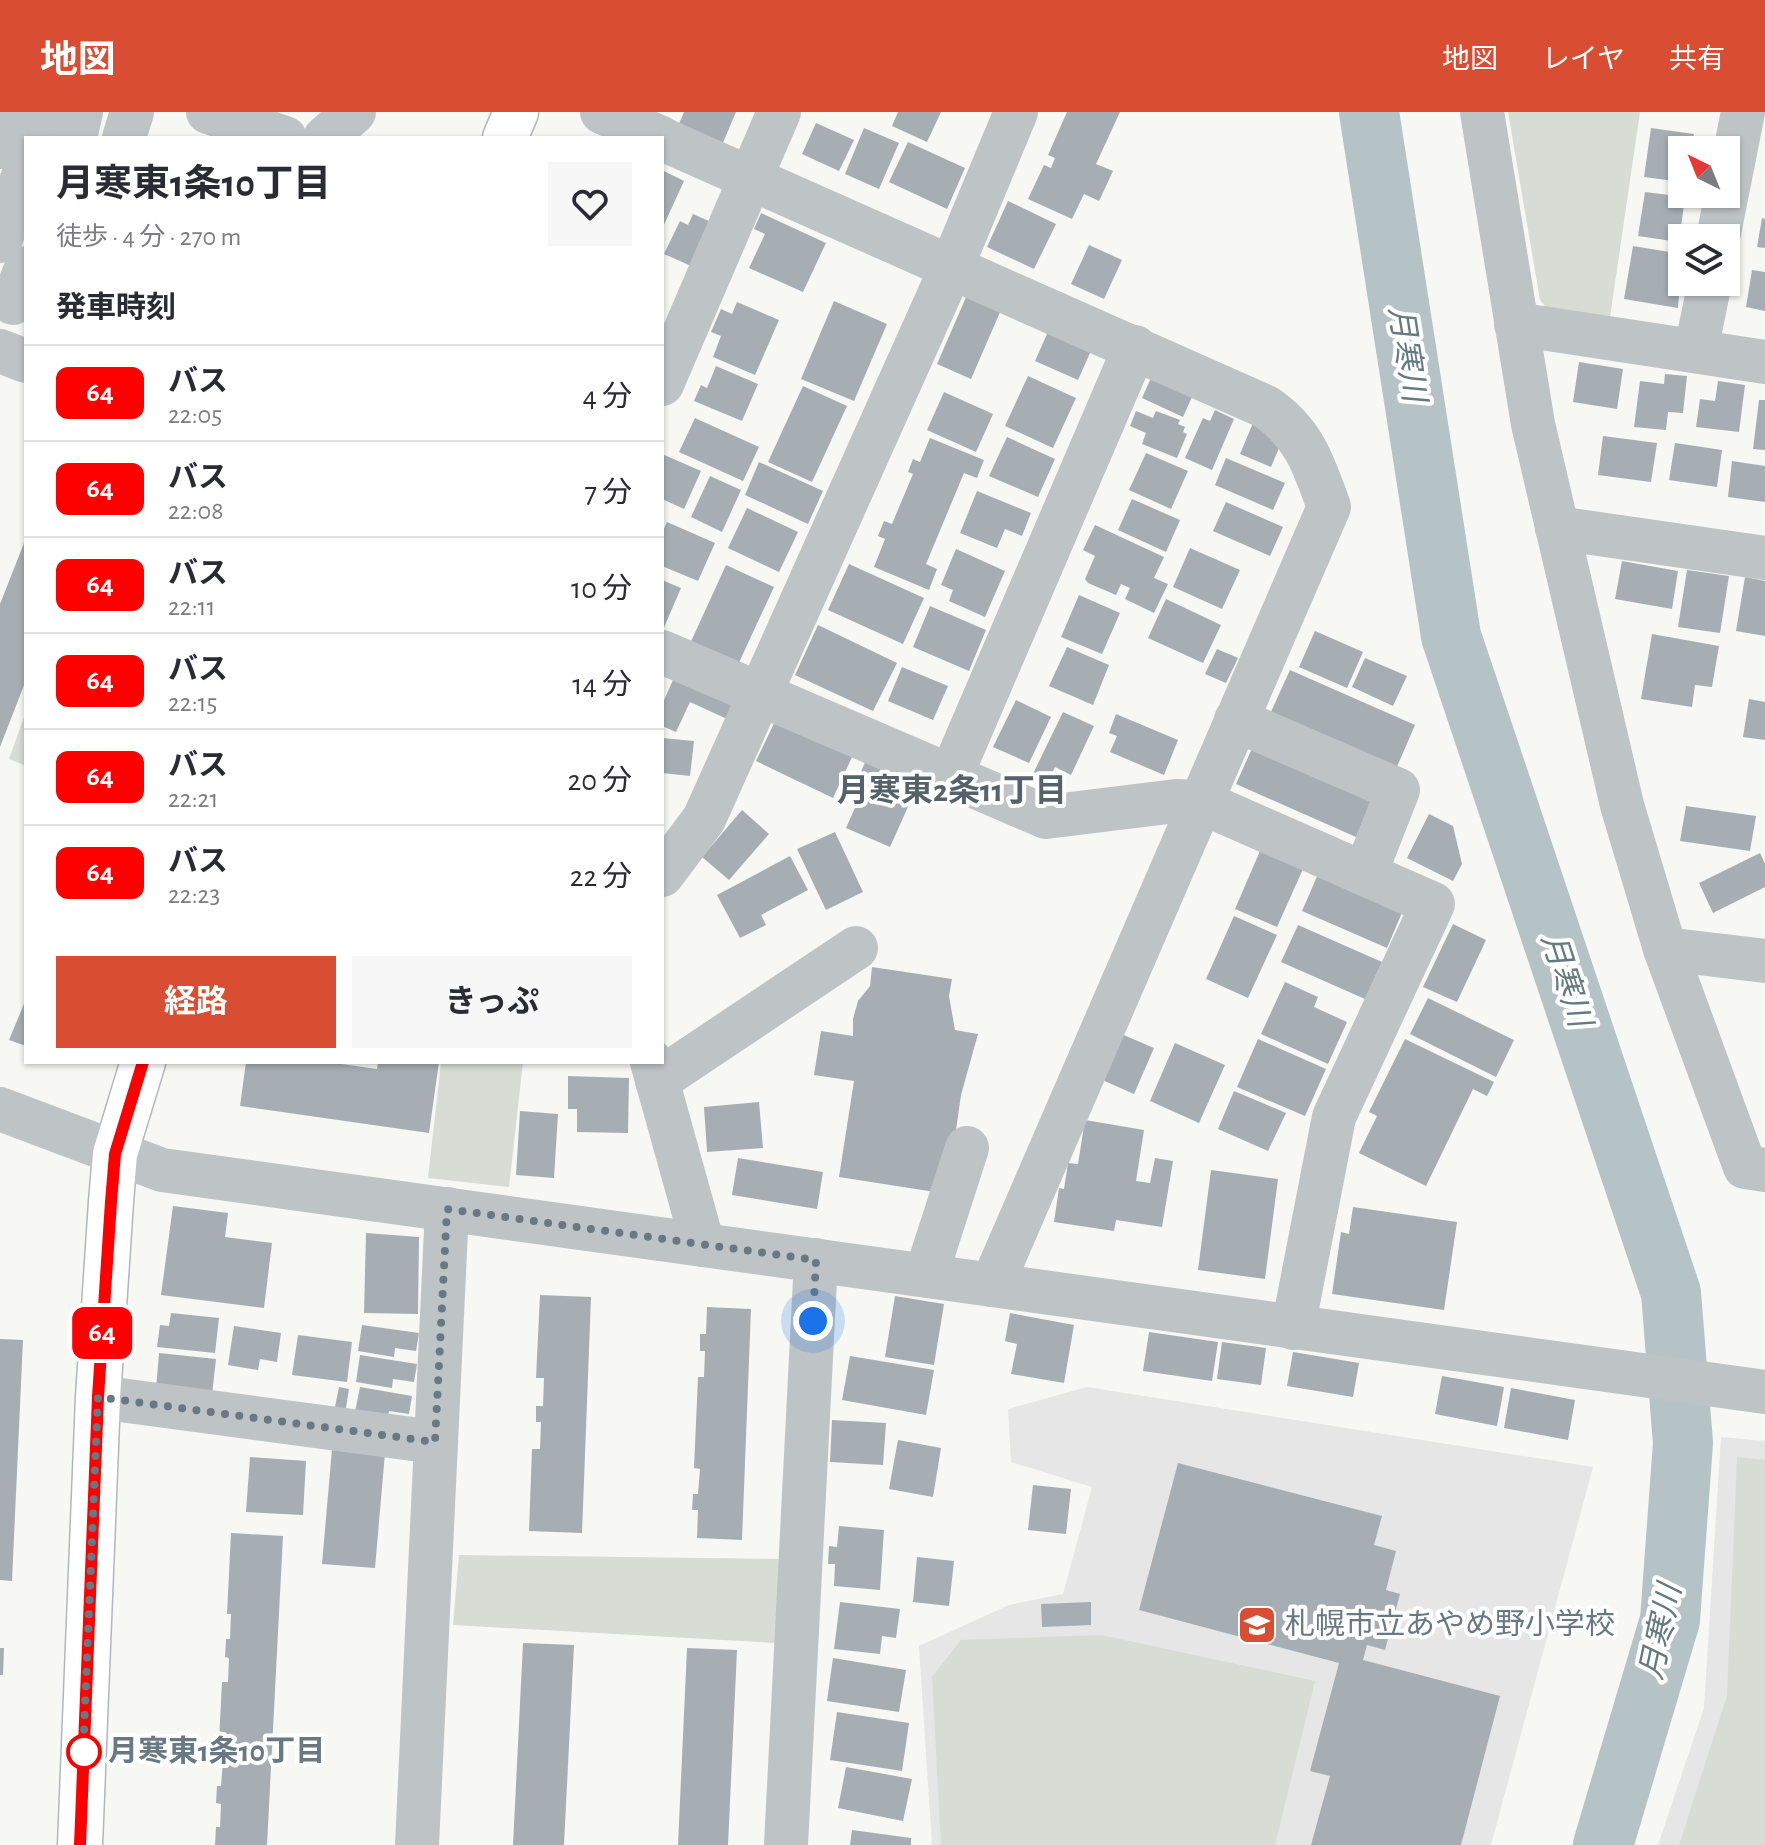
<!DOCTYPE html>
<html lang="ja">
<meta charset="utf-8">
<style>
body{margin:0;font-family:"Alegreya Sans","Noto Sans JP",sans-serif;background:#f7f7f7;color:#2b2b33;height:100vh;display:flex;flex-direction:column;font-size:30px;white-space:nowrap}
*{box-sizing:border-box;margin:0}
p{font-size:26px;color:#7c7c81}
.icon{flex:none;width:44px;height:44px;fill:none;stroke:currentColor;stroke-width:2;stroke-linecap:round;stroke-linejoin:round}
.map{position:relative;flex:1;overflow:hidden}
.drawer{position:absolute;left:24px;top:24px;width:640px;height:928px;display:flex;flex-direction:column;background:#fff;border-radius:0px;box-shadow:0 2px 6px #0004}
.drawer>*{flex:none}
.badge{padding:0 16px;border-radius:12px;font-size:28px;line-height:52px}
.needle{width:52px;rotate:317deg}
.fabs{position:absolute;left:1668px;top:24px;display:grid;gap:16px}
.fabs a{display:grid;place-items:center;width:72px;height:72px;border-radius:0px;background:#fff;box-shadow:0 2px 6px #0004;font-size:40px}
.you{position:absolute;width:40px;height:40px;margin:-20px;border:6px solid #fff;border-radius:50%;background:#1a73e8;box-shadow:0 0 0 12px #1a73e833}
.map>.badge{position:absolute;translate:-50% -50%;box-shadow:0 0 0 4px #fff}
h2{padding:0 32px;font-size:30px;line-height:72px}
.round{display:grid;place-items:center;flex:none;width:84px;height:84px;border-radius:0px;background:#f7f7f7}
.head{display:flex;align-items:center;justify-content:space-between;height:136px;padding:0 32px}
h1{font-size:38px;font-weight:700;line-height:60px}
.cta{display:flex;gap:16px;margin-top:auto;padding:16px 32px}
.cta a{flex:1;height:92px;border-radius:0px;background:#d94e32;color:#fff;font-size:32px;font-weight:700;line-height:92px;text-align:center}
.cta a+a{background:#f7f7f7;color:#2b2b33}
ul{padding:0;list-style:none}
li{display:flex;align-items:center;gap:24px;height:96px;padding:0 32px;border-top:2px solid #e1e1e2}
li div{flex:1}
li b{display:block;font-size:30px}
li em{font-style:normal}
li .badge{min-width:88px;font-weight:700;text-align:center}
header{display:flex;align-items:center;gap:48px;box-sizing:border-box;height:112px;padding:0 40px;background:#d94e32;color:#fff}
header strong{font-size:38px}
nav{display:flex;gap:44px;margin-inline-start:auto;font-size:28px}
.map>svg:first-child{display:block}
.built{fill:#e5e6e5}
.green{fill:#d7dcd4}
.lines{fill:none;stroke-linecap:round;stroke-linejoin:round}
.river{stroke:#b6c3c6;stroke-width:60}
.building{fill:#a6aeb4}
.major-casing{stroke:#b2b7bb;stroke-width:47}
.minor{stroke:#bec3c6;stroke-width:44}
.major{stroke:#fff;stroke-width:44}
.line-casing{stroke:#fff;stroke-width:18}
.line{stroke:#f00;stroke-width:12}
.walk{stroke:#687984;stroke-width:8;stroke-dasharray:0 14.4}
.stop-dot{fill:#fff;stroke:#f00;stroke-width:4}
.labels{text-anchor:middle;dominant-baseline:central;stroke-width:8;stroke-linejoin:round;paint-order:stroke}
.poi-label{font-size:30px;fill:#687984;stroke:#fff;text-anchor:start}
.stop-label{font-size:30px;font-weight:bold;fill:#687984;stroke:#fff;text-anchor:start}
.water-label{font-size:32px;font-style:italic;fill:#637a7f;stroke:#fff}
.neighbourhood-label{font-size:32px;font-weight:bold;fill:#556269;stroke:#fff}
</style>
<header>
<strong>地図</strong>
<nav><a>地図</a><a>レイヤ</a><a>共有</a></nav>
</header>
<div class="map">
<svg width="1765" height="1733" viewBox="0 0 1765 1733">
<rect width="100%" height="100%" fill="#f7f7f4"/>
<g class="built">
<path d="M1087,1275L1593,1355L1491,1733H932L919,1534L1009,1493L1063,1482L1092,1375L1011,1350L1008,1297Z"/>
<path d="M1721,1325L1765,1329V1733H1658L1704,1596Z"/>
</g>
<g class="green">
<path d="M1508,0H1640L1610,205L1549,199L1540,188Z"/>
<path d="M26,600V654L9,647Z"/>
<path d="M441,950H523L509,1075L428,1066Z"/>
<path d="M1737,1345L1765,1348V1733H1679L1727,1584Z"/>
<path d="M459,1443L783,1447L776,1531L453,1513Z"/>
<path d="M1101,1523L1315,1569L1275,1733H941L932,1565L961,1528Z"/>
</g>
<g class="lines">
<path class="river" d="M1369,0L1451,524L1671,1181L1683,1331L1670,1508L1603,1733"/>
</g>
<g class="building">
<path d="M684,0H736L722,33L678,14Z"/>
<path d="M898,0H941L927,30L892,14Z"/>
<path d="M1067,0H1120L1096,52L1113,59L1099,89L1084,82L1072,107L1028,87L1044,53L1051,56L1055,46L1048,43Z"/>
<path d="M816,11L854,28L839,59L802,42Z"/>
<path d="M864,16L899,31L879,77L845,62Z"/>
<path d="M1651,16L1694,22L1691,38H1682V70L1644,65Z"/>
<path d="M908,30L965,56L947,97L889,70Z"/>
<path d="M662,58L684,69L662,117Z"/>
<path d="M1645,80L1685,85L1679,130L1638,124Z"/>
<path d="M1008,89L1056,112L1034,157L987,135Z"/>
<path d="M761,101L826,131L803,180L749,156L765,122L754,117Z"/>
<path d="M693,102L718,113L698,157L664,142L680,109L688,113Z"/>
<path d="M1762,106L1765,107V136L1757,135Z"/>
<path d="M1089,133L1122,148L1104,187L1071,172Z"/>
<path d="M1633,134L1682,142L1678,196L1624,187Z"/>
<path d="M1752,158L1765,160V199L1746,195Z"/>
<path d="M967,183L1001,198L971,267L937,252Z"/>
<path d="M834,189L887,212L854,289L801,267Z"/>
<path d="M737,190L779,208L755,263L713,245L721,224L711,220L721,197L732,202Z"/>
<path d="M1051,213L1094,232L1078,268L1035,249Z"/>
<path d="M1579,250L1623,257L1617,297L1573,290Z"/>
<path d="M716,254L758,272L742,309L694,289L701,273L707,276Z"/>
<path d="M1156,255L1197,274L1183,305L1142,286Z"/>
<path d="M1665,262L1687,264L1683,301L1668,300L1666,318L1634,315L1640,269L1664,272Z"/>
<path d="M1028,264L1076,286L1053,336L1005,314Z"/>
<path d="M1718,269L1745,273L1739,320L1696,315L1700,287L1715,289Z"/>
<path d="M803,274L847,294L812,370L768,350Z"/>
<path d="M944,280L993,302L976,340L927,318Z"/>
<path d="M1759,288H1765V338L1753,337Z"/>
<path d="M1215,298L1234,307L1212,358L1185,346L1203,306L1210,309Z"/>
<path d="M1136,299L1153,306L1156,299L1180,308L1178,312L1185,315L1183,320L1187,322L1177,346L1142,332L1146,321L1130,314Z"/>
<path d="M695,306L759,335L743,369L679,340Z"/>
<path d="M1253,311L1284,324L1271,355L1240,342Z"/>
<path d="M1603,324L1657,331L1651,370L1598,363Z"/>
<path d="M1007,325L1055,347L1038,385L989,364Z"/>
<path d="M930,326L984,348L977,366L964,361L926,452L937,457L929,478L874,455L885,427L878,424L884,409L892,412L913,362L908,360L913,347L920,350Z"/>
<path d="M1675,331L1722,338L1717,375L1669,368Z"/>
<path d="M1146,341L1188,359L1171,397L1129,378Z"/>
<path d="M662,342L701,359L684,397L662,387Z"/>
<path d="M1226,346L1285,371L1273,398L1215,373Z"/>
<path d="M1732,349L1765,354V390L1728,385Z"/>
<path d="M759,350L823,379L808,412L745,383Z"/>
<path d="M710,364L741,378L722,420L691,405Z"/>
<path d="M977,379L1031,401L1022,424L1005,417L997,436L960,421Z"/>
<path d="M1132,387L1180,408L1166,440L1118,418Z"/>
<path d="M1226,390L1283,415L1270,444L1213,419Z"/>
<path d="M747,396L798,420L779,460L728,436Z"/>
<path d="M667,410L715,431L698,469L662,454V421Z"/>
<path d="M1095,413L1164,445L1154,466L1168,472L1154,501L1125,487L1130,476L1121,472L1116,483L1088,471L1085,467L1095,444L1083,438Z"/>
<path d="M26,426V568L0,635V492Z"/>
<path d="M1190,436L1240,458L1222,497L1173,475Z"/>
<path d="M956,437L1005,459L985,505L949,489L953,478L941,473Z"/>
<path d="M1622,449L1678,459L1672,497L1615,487Z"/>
<path d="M849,452L924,486L903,532L828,498Z"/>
<path d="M726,453L774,475L736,557L688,536Z"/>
<path d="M1687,458L1729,464L1720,521L1678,515Z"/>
<path d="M1745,465L1765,469V524L1736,519Z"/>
<path d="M662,468L681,476L662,520Z"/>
<path d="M1079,483L1120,501L1102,542L1061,525Z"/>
<path d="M1166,487L1221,513L1203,551L1148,526Z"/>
<path d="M930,494L986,518L969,559L913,535Z"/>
<path d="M818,513L897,551L873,599L795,563Z"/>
<path d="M1315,519L1363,540L1347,576L1299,555Z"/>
<path d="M1652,522L1719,534L1712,575L1695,573L1692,595L1641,587Z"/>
<path d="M1067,535L1109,553L1093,593L1049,574Z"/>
<path d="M1217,537L1238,546L1226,571L1205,562Z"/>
<path d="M1365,546L1407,564L1393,594L1352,575Z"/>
<path d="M902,555L948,574L933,608L888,589Z"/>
<path d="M1290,558L1415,613L1396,657L1270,602Z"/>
<path d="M676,561L736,589L727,607L690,590L676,620L662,614V593Z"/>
<path d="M1749,587L1765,590V628L1743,625Z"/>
<path d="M1016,588L1051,605L1029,651L993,635Z"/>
<path d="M1063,600L1094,614L1071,663L1055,655L1046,675L1030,668Z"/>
<path d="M1116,602L1178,628L1164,663L1110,640L1117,624L1109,621Z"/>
<path d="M776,607L853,643L833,686L756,649Z"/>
<path d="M662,626L694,629L690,664L662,661Z"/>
<path d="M1254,632L1374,683L1356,725L1236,672Z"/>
<path d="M866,648L886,656L883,663L916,677L890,735L846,716L862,680L854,676Z"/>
<path d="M1686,694L1756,704L1750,739L1680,729Z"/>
<path d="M742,698L769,722L729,768L702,745Z"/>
<path d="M1429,702L1453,714L1462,752L1453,769L1407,746Z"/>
<path d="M835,720L863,780L826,798L797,737Z"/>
<path d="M1260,739L1303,757L1277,815L1235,797Z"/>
<path d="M1760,741L1765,752V775L1713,801L1699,771Z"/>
<path d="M790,744L808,778L761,803L766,813L740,826L717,783Z"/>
<path d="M1319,760L1404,796L1387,836L1302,799Z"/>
<path d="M1234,804L1277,823L1248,886L1206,867Z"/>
<path d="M1453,812L1486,828L1457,890L1423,875Z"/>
<path d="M1298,813L1382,850L1365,887L1281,850Z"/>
<path d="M872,855L952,867L949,884L955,918L978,922L961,983L949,1067L935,1080L839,1065L854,969L814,963L821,919L853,924V907L858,889L870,874Z"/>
<path d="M1285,870L1318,885L1314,895L1347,910L1328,952L1261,922Z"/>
<path d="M1428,886L1514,928L1496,965L1410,922Z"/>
<path d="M26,887V934L9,928Z"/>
<path d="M1119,921L1154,936L1134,982L1100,967Z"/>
<path d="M1258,927L1326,957L1305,1004L1237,975Z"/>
<path d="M1405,927L1494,970L1487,984L1473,977L1426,1074L1359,1041L1377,1004L1369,1000Z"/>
<path d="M1175,931L1225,953L1199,1011L1150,989Z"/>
<path d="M246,950H327L377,957L378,950H439L429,1021L240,994Z"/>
<path d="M568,964L629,966L628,1021L577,1020V997H568Z"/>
<path d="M1234,979L1286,1001L1268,1039L1218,1017Z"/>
<path d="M759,990L763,1036L707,1040L704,995Z"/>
<path d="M520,999L558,1002L554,1066L516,1063Z"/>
<path d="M1085,1008L1144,1018L1136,1069L1150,1071L1155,1046L1173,1049L1162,1115L1116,1108L1114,1119L1054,1110L1059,1076L1064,1077L1068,1051L1078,1052Z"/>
<path d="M738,1046L823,1060L817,1097L732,1083Z"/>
<path d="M1211,1058L1278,1067L1265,1167L1198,1158Z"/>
<path d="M173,1094L228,1101L225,1125L272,1131L264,1196L161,1183Z"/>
<path d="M1353,1095L1457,1110L1444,1198L1332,1182L1341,1120L1349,1122Z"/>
<path d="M366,1121L419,1125L418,1202L364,1201Z"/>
<path d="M540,1183L591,1185L582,1421L529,1419L532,1337H540L541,1310H536V1294H543L544,1266H536Z"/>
<path d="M895,1184L944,1192L934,1253L885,1245Z"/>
<path d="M707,1195L751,1197L742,1428L697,1426L698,1398H692L693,1382H698L700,1357L694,1356L698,1265H704L705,1239H700V1222H706Z"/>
<path d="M171,1201L219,1206L215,1241L157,1235L160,1213L169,1214Z"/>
<path d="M1010,1201L1074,1213L1064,1271L1011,1262L1017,1232L1005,1229Z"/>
<path d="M362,1213L419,1221L416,1239L395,1236L394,1245L358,1239Z"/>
<path d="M234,1214L281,1221L277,1250L260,1247L258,1258L228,1253Z"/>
<path d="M1149,1220L1218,1230L1212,1269L1143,1259Z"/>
<path d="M298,1223L352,1230L347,1270L292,1263Z"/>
<path d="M0,1227L23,1228L12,1469L0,1468Z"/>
<path d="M1222,1230L1266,1236L1261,1273L1217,1267Z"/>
<path d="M1293,1240L1359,1251L1353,1285L1287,1274Z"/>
<path d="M159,1241L216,1247L212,1283L156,1277Z"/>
<path d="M360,1243L417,1252L414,1270L393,1267L392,1276L356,1270Z"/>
<path d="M850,1244L934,1258L926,1303L842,1288Z"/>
<path d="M1442,1264L1504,1275L1497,1314L1435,1302Z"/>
<path d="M339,1275L349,1277L345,1302L334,1300Z"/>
<path d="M360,1275L412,1284L409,1302L389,1299L387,1311L354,1305Z"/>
<path d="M1511,1276L1575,1288L1568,1328L1504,1316Z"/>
<path d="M832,1308L886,1311L883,1353L830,1350Z"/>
<path d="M898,1328L941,1336L933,1385L889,1377Z"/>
<path d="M332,1337L385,1341L375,1456L322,1452Z"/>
<path d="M250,1345L306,1349L303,1403L246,1400Z"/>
<path d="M1178,1351L1382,1404L1374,1433L1396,1439L1386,1478L1400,1482L1385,1538L1367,1533L1363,1548L1500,1584L1461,1733H1311L1330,1664L1310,1659L1339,1551L1139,1498Z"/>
<path d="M1033,1373L1071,1377L1066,1422L1028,1418Z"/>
<path d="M839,1414L884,1418L880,1478L834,1474L835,1452H828L829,1434L837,1435Z"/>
<path d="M231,1421L283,1424L267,1733H215L216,1715H220L221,1692L216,1691L217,1674H221L223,1648H218L222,1570H228L229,1546L225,1545L226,1527H230L231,1502H227Z"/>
<path d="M917,1445L954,1449L949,1494L913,1490Z"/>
<path d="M840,1490L900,1497L896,1526L882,1524L880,1542L834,1537Z"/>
<path d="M1091,1490V1513L1042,1515L1041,1492Z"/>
<path d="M523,1531L574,1533L564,1733H513Z"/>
<path d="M0,1536H4L3,1563H0Z"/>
<path d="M687,1536L737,1538L728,1733H678Z"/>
<path d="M833,1546L906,1558L899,1600L827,1589Z"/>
<path d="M837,1600L909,1611L902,1659L830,1648Z"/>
<path d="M846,1655L912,1667L903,1709L838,1696Z"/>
<path d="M852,1718L911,1726V1733H850Z"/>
</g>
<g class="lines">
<g class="major-casing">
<g id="major">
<path d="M505,26L516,0"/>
<path d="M80,1733L98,1285L111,1090L115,1042L143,950"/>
</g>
</g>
<g class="minor">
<path d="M208,0L285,26"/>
<path d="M602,0L661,26"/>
<path d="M1482,0L1533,312L1622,693L1665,837L1745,1055L1765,1058"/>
<path d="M37,26L46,0"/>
<path d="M75,26L81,0"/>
<path d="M124,26L132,0"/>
<path d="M325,26L354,0"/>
<path d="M662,27L1266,295C1304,321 1314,353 1329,395L992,1173"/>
<path d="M0,35L12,0"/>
<path d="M1718,126L1743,0"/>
<path d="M0,129L26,56"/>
<path d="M13,191L26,156"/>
<path d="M1516,212L1765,250"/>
<path d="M1696,238L1710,170"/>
<path d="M0,239L26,249"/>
<path d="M662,272L779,0"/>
<path d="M1557,416L1765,446"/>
<path d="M662,540L1046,705L1176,689L1201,690L1433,792L1334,1005L1293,1216"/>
<path d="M1236,608L1398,678L1365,762"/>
<path d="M950,666L1135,235"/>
<path d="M662,763L704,707L952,154L1016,0"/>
<path d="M1665,837L1765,849"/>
<path d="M652,950L703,1133"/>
<path d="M657,969L856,836"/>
<path d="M0,997L162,1058L1765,1280"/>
<path d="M926,1163L967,1036"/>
<path d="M98,1285L435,1330"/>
<path d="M417,1733L447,1097"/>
<path d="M786,1733L816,1148"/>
</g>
<use href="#major" class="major"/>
</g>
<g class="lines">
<g class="line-casing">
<path id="line" d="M80,1733L98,1285L111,1090L115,1042L143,950"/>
</g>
<use href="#line" class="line"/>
<path class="walk" d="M84,1640L83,1643L98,1285L435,1330L447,1097L816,1148L813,1209"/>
</g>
<defs>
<g id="school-square" transform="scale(2)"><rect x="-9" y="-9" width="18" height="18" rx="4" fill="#d94e32" stroke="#fff"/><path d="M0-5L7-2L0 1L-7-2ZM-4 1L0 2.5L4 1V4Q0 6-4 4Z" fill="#fff"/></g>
</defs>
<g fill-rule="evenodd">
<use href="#school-square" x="1257" y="1513"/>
</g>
<circle class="stop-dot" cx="84" cy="1640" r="16"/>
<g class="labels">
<g class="poi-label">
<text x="1285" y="1513">札幌市立あやめ野小学校</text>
</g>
<g class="stop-label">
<text x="108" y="1640">月寒東1条10丁目</text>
</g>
<g class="water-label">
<text transform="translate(1407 242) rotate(81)">月寒川</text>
<text transform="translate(1566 868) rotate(72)">月寒川</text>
<text transform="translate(1661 1520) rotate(-78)">月寒川</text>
</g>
<g class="neighbourhood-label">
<text x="952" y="679">月寒東2条11丁目</text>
</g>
</g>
</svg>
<div class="fabs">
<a><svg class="needle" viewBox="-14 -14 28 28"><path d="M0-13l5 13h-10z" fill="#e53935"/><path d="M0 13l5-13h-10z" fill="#7c7c81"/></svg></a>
<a><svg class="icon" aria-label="layers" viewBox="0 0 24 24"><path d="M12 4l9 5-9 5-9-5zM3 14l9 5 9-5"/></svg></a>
</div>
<div class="you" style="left:813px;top:1209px"></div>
<b class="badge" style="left:102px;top:1221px;background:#f00;color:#fff">64</b>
<section class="drawer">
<div class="head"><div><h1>月寒東1条10丁目</h1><p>徒歩 · 4 分 · 270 m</p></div><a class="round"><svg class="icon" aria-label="heart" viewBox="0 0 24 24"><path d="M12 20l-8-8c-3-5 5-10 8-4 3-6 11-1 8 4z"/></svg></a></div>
<h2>発車時刻</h2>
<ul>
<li><span class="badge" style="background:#f00;color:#fff">64</span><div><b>バス</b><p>22:05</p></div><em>4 分</em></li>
<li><span class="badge" style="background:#f00;color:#fff">64</span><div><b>バス</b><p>22:08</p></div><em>7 分</em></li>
<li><span class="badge" style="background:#f00;color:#fff">64</span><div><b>バス</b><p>22:11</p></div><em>10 分</em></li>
<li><span class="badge" style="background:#f00;color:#fff">64</span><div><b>バス</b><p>22:15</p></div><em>14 分</em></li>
<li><span class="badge" style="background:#f00;color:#fff">64</span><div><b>バス</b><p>22:21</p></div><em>20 分</em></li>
<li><span class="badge" style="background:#f00;color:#fff">64</span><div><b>バス</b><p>22:23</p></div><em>22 分</em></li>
</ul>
<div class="cta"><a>経路</a><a>きっぷ</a></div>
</section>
</div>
